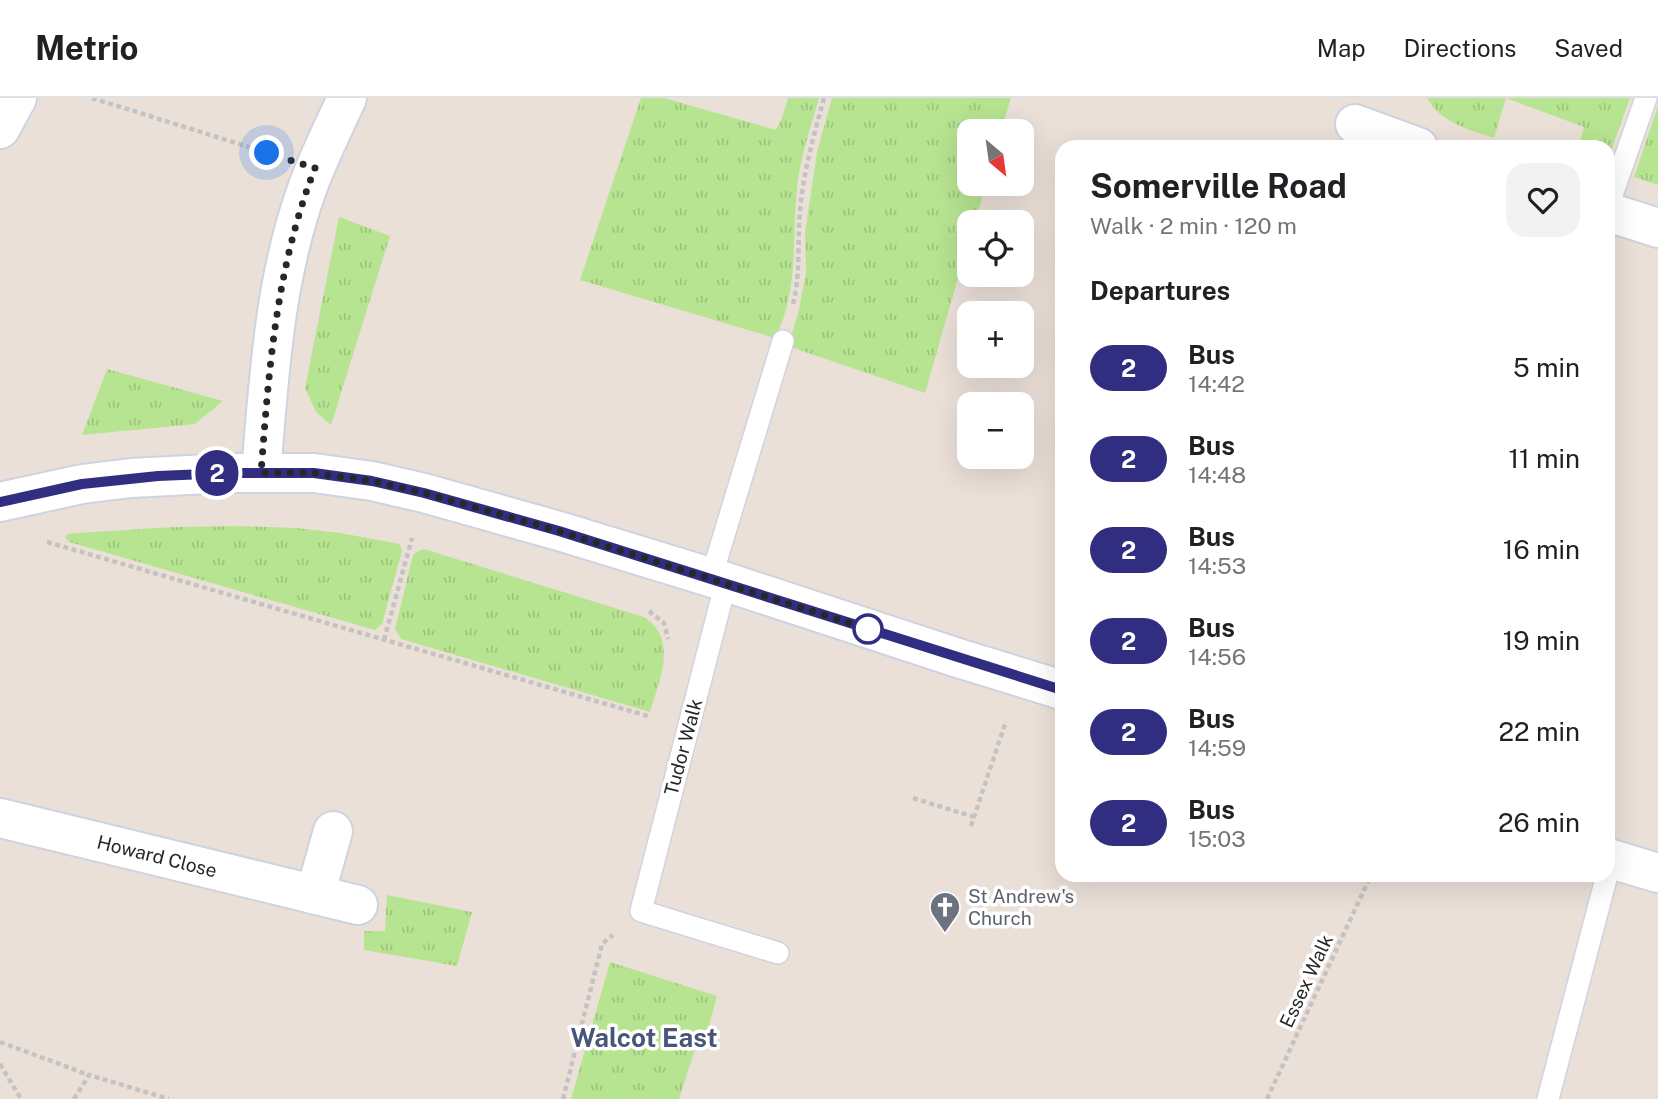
<!DOCTYPE html>
<meta charset="utf-8">
<style>
body{margin:0;font-family:"Public Sans",sans-serif;background:#f2f2f2;color:#202124;height:100vh;display:flex;flex-direction:column;font-size:26px;white-space:nowrap}
*{box-sizing:border-box;margin:0}
p{font-size:23px;color:#757577}
.icon{flex:none;width:38px;height:38px;fill:none;stroke:currentColor;stroke-width:2;stroke-linecap:round;stroke-linejoin:round}
.map{position:relative;flex:1;overflow:hidden}
.sheet{position:absolute;left:1055px;top:42px;width:560px;height:742px;display:flex;flex-direction:column;background:#fff;border-radius:21px;box-shadow:0 7px 28px #0002}
.sheet>*{flex:none}
.badge{padding:0 14px;border-radius:23px;font-size:24px;line-height:46px}
.needle{width:46px;rotate:151deg}
.fabs{position:absolute;left:957px;top:21px;display:grid;gap:14px}
.fabs a{display:grid;place-items:center;width:77px;height:77px;border-radius:14px;background:#fff;box-shadow:0 7px 28px #0002;font-size:35px}
.you{position:absolute;width:35px;height:35px;margin:-18px;border:5px solid #fff;border-radius:50%;background:#1a73e8;box-shadow:0 0 0 10px #1a73e833}
.map>.badge{position:absolute;translate:-50% -50%;box-shadow:0 0 0 4px #fff}
h2{padding:0 35px;font-size:26px;line-height:63px}
.round{display:grid;place-items:center;flex:none;width:74px;height:74px;border-radius:21px;background:#f2f2f2}
.overview{display:flex;align-items:center;justify-content:space-between;height:119px;padding:0 35px}
h1{font-size:33px;font-weight:700;line-height:52px}
ul{padding:0;list-style:none}
li{display:flex;align-items:center;gap:21px;height:91px;padding:0 35px}
li div{flex:1}
li b{display:block;font-size:26px}
li em{font-style:normal}
li .badge{min-width:77px;font-weight:700;text-align:center}
header{display:flex;align-items:center;gap:42px;box-sizing:border-box;height:98px;padding:0 35px;background:#fff;border-bottom:2px solid #e0e0e0}
header strong{font-size:33px}
nav{display:flex;gap:38px;margin-inline-start:auto;font-size:24px}
.map>svg:first-child{display:block}
.grass{fill:url(#grass-tufts)}
.lines{fill:none;stroke-linecap:round;stroke-linejoin:round}
.lane-casing{stroke:#cdd3e1;stroke-width:24}
.street-casing{stroke:#cdd3e1;stroke-width:42}
.path{stroke:#c3c3c3;stroke-width:4.5;stroke-dasharray:5 3.5;stroke-linecap:butt}
.lane{stroke:#fff;stroke-width:21}
.street{stroke:#fff;stroke-width:38}
.line-casing{stroke:#fff;stroke-width:16}
.line{stroke:#312e82;stroke-width:10}
.walk{stroke:#272727;stroke-width:7;stroke-dasharray:0 12.6}
.stop-dot{fill:#fff;stroke:#312e82;stroke-width:3.5}
.labels{text-anchor:middle;dominant-baseline:central;stroke-width:7;stroke-linejoin:round;paint-order:stroke}
.street-label{font-size:19px;fill:#272727;stroke:#fff}
.worship-label{font-size:19px;fill:#5b616d;stroke:#fff;text-anchor:start}
.district-label{font-size:26px;font-weight:bold;fill:#475679;stroke:#fff}
</style>
<header>
<strong>Metrio</strong>
<nav><a>Map</a><a>Directions</a><a>Saved</a></nav>
</header>
<div class="map">
<svg width="1658" height="1001" viewBox="0 0 1658 1001">
<defs>
<pattern id="grass-tufts" width="24" height="20" patternUnits="userSpaceOnUse" patternTransform="scale(1.75)"><rect width="24" height="20" fill="#b7e491"/><path d="M3 7l-1-3M5 7V3M7 7l1-3M15 17l-1-3M17 17v-4M19 17l1-3" fill="none" stroke="#9dc47d"/></pattern>
</defs>
<rect width="100%" height="100%" fill="#ebe0d8"/>
<g class="grass">
<path d="M641,0H664L776,32L782,20L788,0H819C811,29 800,60 797,90C792,140 799,194 775,240L580,182Z"/>
<path d="M832,0H1011L1001,33H970V86H986L975,124H970L969,142L925,295L788,248L799,212L806,174L805,135L817,54Z"/>
<path d="M1427,0H1630L1608,61V49H1578L1584,29L1506,0L1494,40C1468,31 1441,25 1427,0Z"/>
<path d="M1658,8V87L1634,79Z"/>
<path d="M339,119L390,138L331,327L316,314L305,290Z"/>
<path d="M107,271L223,303L195,326L82,337Z"/>
<path d="M237,428L296,430L340,435L400,446L402,453L382,526L375,532L69,444L65,439L68,436L77,435L174,429Z"/>
<path d="M424,451L644,519C679,541 659,583 650,614L401,541L395,531L413,457L418,453Z"/>
<path d="M387,797L472,814L457,868L364,852V833H385Z"/>
<path d="M610,864L717,898L704,946L697,945L679,1001H571Z"/>
</g>
<g class="lines">
<g class="lane-casing">
<g id="lane">
<path d="M1608,108L1646,0"/>
<path d="M711,480L783,243"/>
<path d="M726,484L641,813L778,855"/>
<path d="M1548,1001L1607,777"/>
</g>
</g>
<g class="street-casing">
<g id="street">
<path d="M1355,26L1418,49"/>
<path d="M0,31L17,0"/>
<path d="M1608,114L1658,130"/>
<path d="M261,375C269,280 274,184 306,94C317,62 333,31 347,0"/>
<path d="M0,404L82,386L131,380L229,375H314L372,383L424,395L559,433L726,484L958,560L1062,592"/>
<path d="M0,720L358,807"/>
<path d="M1608,760L1658,775"/>
<path d="M315,797L333,733"/>
</g>
</g>
<g class="path">
<path d="M92,0L268,55"/>
<path d="M793,206C801,175 797,144 800,113C803,75 814,37 824,0"/>
<path d="M47,444L651,619"/>
<path d="M649,513L664,525L668,541"/>
<path d="M384,542L412,440"/>
<path d="M913,700L974,719"/>
<path d="M971,728L1006,623"/>
<path d="M0,944L89,977"/>
<path d="M0,966L21,1001"/>
<path d="M74,1001L89,977L169,1001"/>
<path d="M563,1001L602,846L613,837"/>
<path d="M1267,1001L1371,777"/>
</g>
<use href="#lane" class="lane"/>
<use href="#street" class="street"/>
</g>
<g class="lines">
<g class="line-casing">
<path id="line" d="M0,404L82,386L158,378L229,375H314L372,383L424,395L559,433L1062,592"/>
</g>
<use href="#line" class="line"/>
<path class="walk" d="M267,55L315,70C276,170 269,270 261,375H314L372,383L424,395L559,433L881,535L868,531"/>
</g>
<defs>
<g id="church-pin" transform="scale(1.575)"><path d="M0 17L-7.5 6A9.5 9.5 0 1 1 7.5 6Z" fill="#6b7280" stroke="#fff"/><path d="M-1.2-6h2.4v3.5h3.3v2.4h-3.3V6h-2.4V-.1h-3.3v-2.4h3.3Z" fill="#fff"/></g>
</defs>
<g fill-rule="evenodd">
<use href="#church-pin" x="945" y="809"/>
</g>
<circle class="stop-dot" cx="868" cy="531" r="14"/>
<g class="labels">
<g class="street-label">
<text transform="translate(683 649) rotate(-75)">Tudor Walk</text>
<text transform="translate(157 758) rotate(14)">Howard Close</text>
<text transform="translate(1306 883) rotate(-65)">Essex Walk</text>
</g>
<g class="worship-label">
<text x="968" y="798">St Andrew's<tspan x="968" dy="22">Church</tspan></text>
</g>
<g class="district-label">
<text x="644" y="939">Walcot East</text>
</g>
</g>
</svg>
<div class="fabs">
<a><svg class="needle" viewBox="-14 -14 28 28"><path d="M0-13l5 13h-10z" fill="#e53935"/><path d="M0 13l5-13h-10z" fill="#757577"/></svg></a>
<a><svg class="icon" aria-label="locate" viewBox="0 0 24 24"><circle cx="12" cy="12" r="6"/><path d="M12 2v4M12 18v4M2 12h4M18 12h4"/></svg></a>
<a>+</a>
<a>−</a>
</div>
<div class="you" style="left:267px;top:55px"></div>
<b class="badge" style="left:217px;top:375px;background:#312e82;color:#fff">2</b>
<section class="sheet">
<div class="overview"><div><h1>Somerville Road</h1><p>Walk · 2 min · 120 m</p></div><a class="round"><svg class="icon" aria-label="heart" viewBox="0 0 24 24"><path d="M12 20l-8-8c-3-5 5-10 8-4 3-6 11-1 8 4z"/></svg></a></div>
<h2>Departures</h2>
<ul>
<li><span class="badge" style="background:#312e82;color:#fff">2</span><div><b>Bus</b><p>14:42</p></div><em>5 min</em></li>
<li><span class="badge" style="background:#312e82;color:#fff">2</span><div><b>Bus</b><p>14:48</p></div><em>11 min</em></li>
<li><span class="badge" style="background:#312e82;color:#fff">2</span><div><b>Bus</b><p>14:53</p></div><em>16 min</em></li>
<li><span class="badge" style="background:#312e82;color:#fff">2</span><div><b>Bus</b><p>14:56</p></div><em>19 min</em></li>
<li><span class="badge" style="background:#312e82;color:#fff">2</span><div><b>Bus</b><p>14:59</p></div><em>22 min</em></li>
<li><span class="badge" style="background:#312e82;color:#fff">2</span><div><b>Bus</b><p>15:03</p></div><em>26 min</em></li>
</ul>
</section>
</div>
